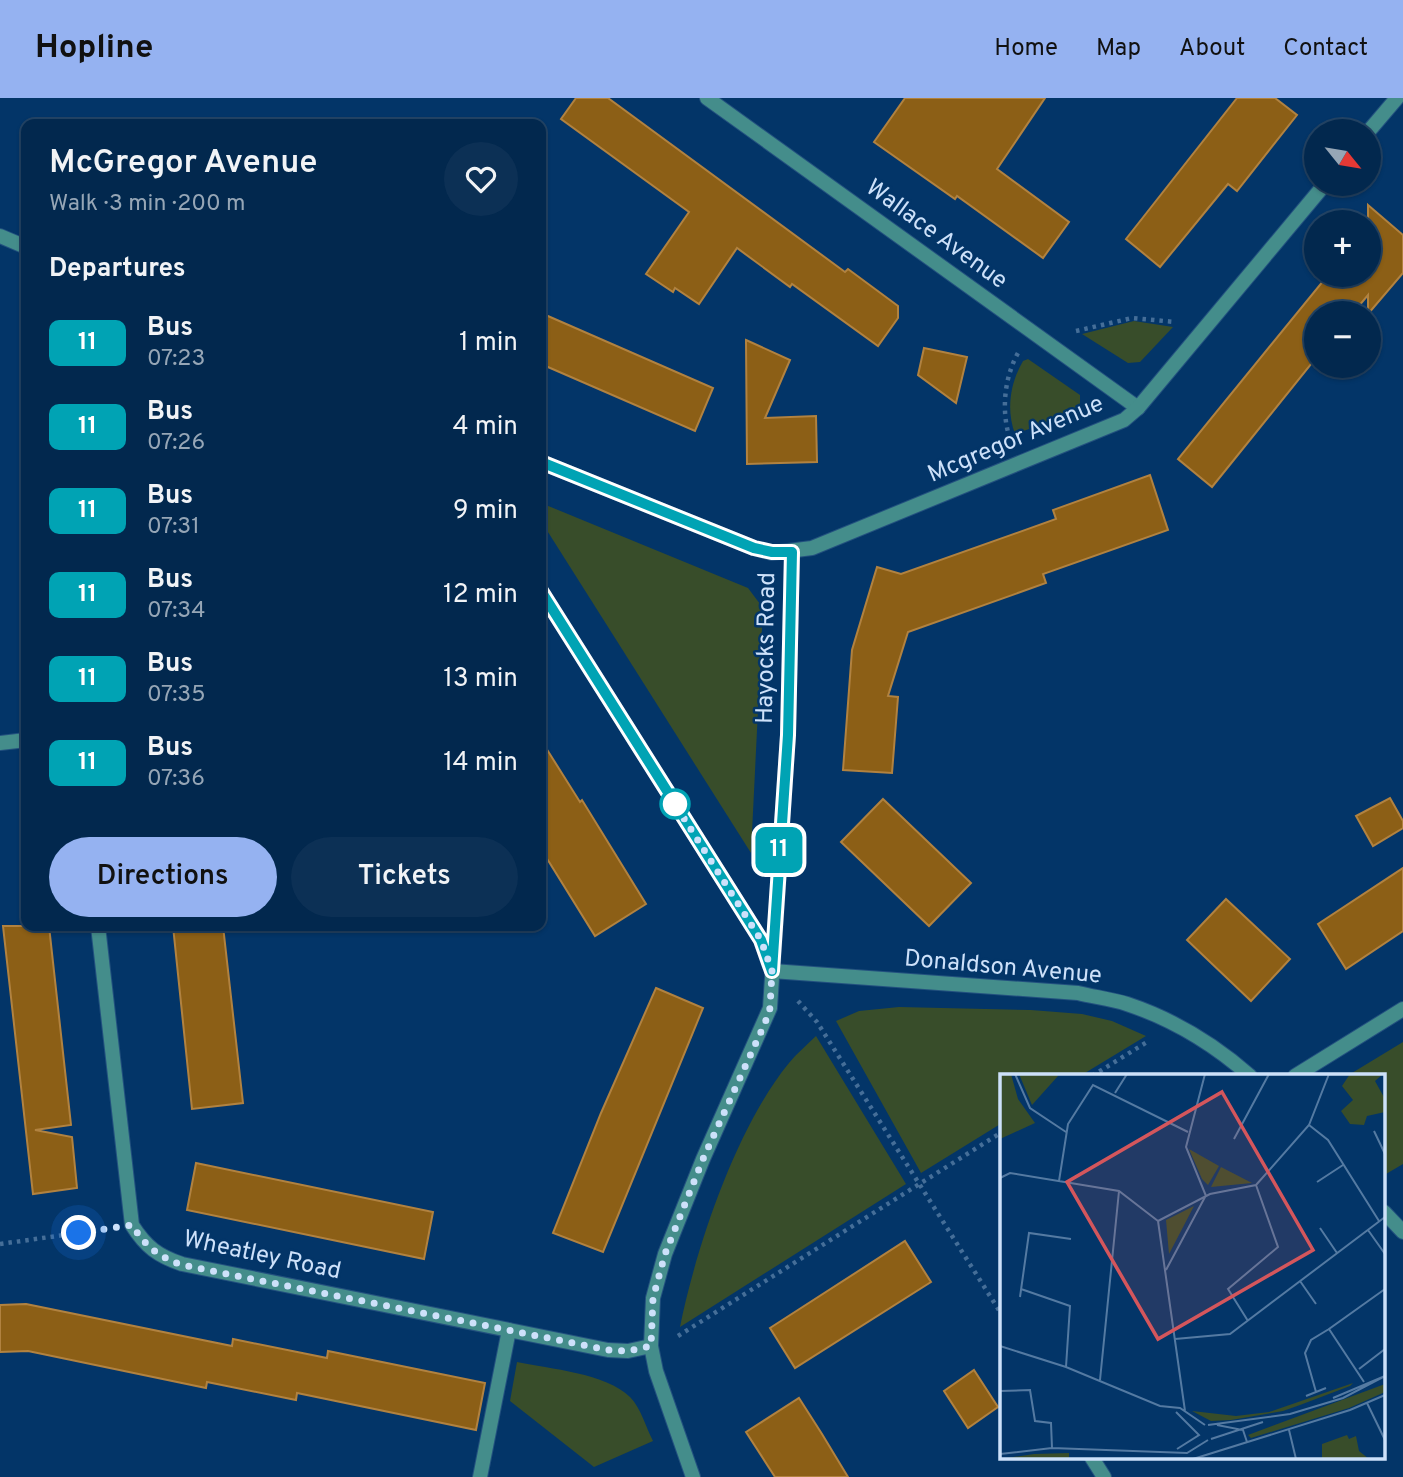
<!DOCTYPE html>
<meta charset="utf-8">
<style>
body{margin:0;font-family:Overpass,sans-serif;background:#0c3055;color:#f1f3f6;height:100vh;display:flex;flex-direction:column;font-size:26px;white-space:nowrap}
*{box-sizing:border-box;margin:0}
p{font-size:23px;color:#96a6b6}
.icon{flex:none;width:38px;height:38px;fill:none;stroke:currentColor;stroke-width:2;stroke-linecap:round;stroke-linejoin:round}
.map{position:relative;flex:1;overflow:hidden}
.details{position:absolute;left:21px;top:21px;width:525px;height:812px;display:flex;flex-direction:column;background:#02284e;border-radius:14px;box-shadow:0 2px 5px #0004,0 0 0 2px #234466}
.details>*{flex:none}
.badge{padding:0 14px;border-radius:10px;font-size:24px;line-height:46px}
.needle{width:46px;rotate:120deg}
.tools{position:absolute;left:1304px;top:21px;display:grid;gap:14px}
.tools a{display:grid;place-items:center;width:77px;height:77px;border-radius:50%;background:#02284e;box-shadow:0 2px 5px #0004,0 0 0 2px #234466;font-size:35px}
.you{position:absolute;width:35px;height:35px;margin:-18px;border:5px solid #fff;border-radius:50%;background:#1a73e8;box-shadow:0 0 0 10px #1a73e833}
.map>.badge{position:absolute;translate:-50% -50%;box-shadow:0 0 0 4px #fff}
h2{padding:0 28px;font-size:26px;line-height:63px}
.round{display:grid;place-items:center;flex:none;width:74px;height:74px;border-radius:37px;background:#0c3055}
.head{display:flex;align-items:center;justify-content:space-between;height:119px;padding:0 28px}
h1{font-size:33px;font-weight:600;line-height:52px}
.action{display:flex;gap:14px;margin-top:auto;padding:14px 28px}
.action a{flex:1;height:80px;border-radius:42px;background:#95b2f1;color:#111;font-size:28px;font-weight:600;line-height:80px;text-align:center}
.action a+a{background:#0c3055;color:#f1f3f6}
ul{padding:0;list-style:none}
li{display:flex;align-items:center;gap:21px;height:84px;padding:0 28px}
li div{flex:1}
li b{display:block;font-size:26px}
li em{font-style:normal}
li .badge{min-width:77px;font-weight:700;text-align:center}
header{display:flex;align-items:center;gap:42px;box-sizing:border-box;height:98px;padding:0 35px;background:#95b2f1;color:#111}
header strong{font-size:33px}
nav{display:flex;gap:38px;margin-inline-start:auto;font-size:24px}
.map>svg:first-child{display:block}
.green{fill:#384d2a}
.building{fill:#8c5f16;stroke:#b18240;stroke-width:2}
.lines{fill:none;stroke-linecap:round;stroke-linejoin:round}
.lane-casing{stroke:#23517f;stroke-width:16}
.street-casing{stroke:#23517f;stroke-width:16}
.path{stroke:#456e98;stroke-width:4.5;stroke-dasharray:3.5 5;stroke-linecap:butt}
.lane{stroke:#448d8b;stroke-width:14}
.street{stroke:#448d8b;stroke-width:14}
.line-casing{stroke:#fff;stroke-width:16}
.line{stroke:#00a3b4;stroke-width:10}
.walk{stroke:#cde1fa;stroke-width:7;stroke-dasharray:0 12.6}
.stop-dot{fill:#fff;stroke:#00a3b4;stroke-width:3.5}
.labels{text-anchor:middle;dominant-baseline:central;stroke-width:5;stroke-linejoin:round;paint-order:stroke}
.street-label{font-size:24px;fill:#cde1fa;stroke:#033568}
.inset-road{fill:none;stroke:#547aa2;stroke-width:2}
.view{fill:#d4565c;fill-opacity:0.15;stroke:#d4565c;stroke-width:3.5}
.inset-edge{fill:none;stroke:#cde1fa;stroke-width:3.5}
</style>
<header>
<strong>Hopline</strong>
<nav><a>Home</a><a>Map</a><a>About</a><a>Contact</a></nav>
</header>
<div class="map">
<svg width="1403" height="1379" viewBox="0 0 1403 1379">
<rect width="100%" height="100%" fill="#033568"/>
<g class="green">
<path d="M1134,223L1173,229L1140,264L1128,265L1082,236Z"/>
<path d="M1028,261L1080,297V306L1075,314L1015,336C1006,312 1010,285 1023,263Z"/>
<path d="M541,405L748,490L763,510L751,755L541,423Z"/>
<path d="M899,909L1031,912L1082,916L1112,923L1146,938L1080,978H1002V1025L921,1075L836,923L859,913Z"/>
<path d="M816,938L906,1086L680,1229C696,1149 737,1028 789,965C797,955 807,947 816,938Z"/>
<path d="M1403,944V1066L1386,1076L1384,1073V978H1347Z"/>
<path d="M517,1264C550,1271 606,1275 630,1299C641,1310 646,1330 653,1343L594,1369L510,1303Z"/>
</g>
<g class="building">
<path d="M576,0H608L845,174L848,171L898,208V220L878,248L792,186L790,189L737,150L699,206L675,190L673,194L646,176L689,114L561,21Z"/>
<path d="M905,0H1045L997,71L1069,124L1043,160L957,98L955,101L874,44Z"/>
<path d="M1237,0H1275L1297,17L1237,93L1228,86L1160,169L1126,141Z"/>
<path d="M1368,107L1403,137V175L1368,216V197L1353,215H1316V260L1212,389L1178,361L1328,177H1368Z"/>
<path d="M541,215L713,290L695,333L541,266Z"/>
<path d="M746,242L790,262L765,320L816,318L817,364L747,366Z"/>
<path d="M924,250L967,259L956,305L918,277Z"/>
<path d="M1150,377L1168,432L1043,476L1046,485L908,534L888,598L898,599L892,675L843,672L852,552L877,469L901,476L1056,421L1053,412Z"/>
<path d="M541,642L580,704L582,702L646,806L595,838L541,751Z"/>
<path d="M1390,700L1403,723V730L1373,748L1356,718Z"/>
<path d="M883,701L971,785L929,828L841,744Z"/>
<path d="M1403,770V833L1346,871L1318,826Z"/>
<path d="M1226,801L1290,861L1251,903L1187,842Z"/>
<path d="M3,828H49L71,1027L35,1032L72,1039L77,1090L33,1096Z"/>
<path d="M173,828H223L243,1005L192,1011Z"/>
<path d="M656,890L703,910L603,1154L553,1135L601,1015Z"/>
<path d="M196,1065L433,1114L424,1161L187,1112Z"/>
<path d="M905,1143L931,1184L795,1270L770,1230Z"/>
<path d="M26,1206L232,1248L233,1241L327,1260L328,1253L485,1285L476,1332L297,1295L296,1302L207,1284L206,1290L28,1253L0,1254V1207Z"/>
<path d="M974,1272L998,1309L968,1330L944,1293Z"/>
<path d="M799,1300L822,1336L848,1379H775L746,1334Z"/>
</g>
<g class="lines">
<g class="lane-casing">
<path id="lane" d="M480,1379L509,1232"/>
</g>
<g class="street-casing">
<g id="street">
<path d="M707,0L1138,310"/>
<path d="M1368,34L1397,0"/>
<path d="M0,138L26,149"/>
<path d="M541,364L754,450L772,455L812,450L1124,322L1138,310L1325,86"/>
<path d="M541,493L761,842L769,866"/>
<path d="M0,645L26,642"/>
<path d="M98,828L132,1127C146,1149 158,1158 182,1166L608,1252L628,1253L651,1248"/>
<path d="M772,873L1078,895C1094,899 1111,901 1127,906C1172,921 1215,947 1250,978"/>
<path d="M1295,978L1403,911"/>
<path d="M1384,1114L1403,1134"/>
<path d="M1092,1360L1104,1379"/>
<path d="M693,1379L656,1273L651,1248L653,1200L665,1156L703,1061L770,910L788,637L792,454"/>
</g>
</g>
<g class="path">
<path d="M1076,233L1132,220L1175,224"/>
<path d="M1010,341C1001,314 1004,280 1018,255"/>
<path d="M798,903L817,924L1002,1217"/>
<path d="M1092,978L1147,944"/>
<path d="M0,1146L107,1131"/>
<path d="M678,1238L1002,1034"/>
</g>
<use href="#lane" class="lane"/>
<use href="#street" class="street"/>
</g>
<g class="lines">
<g class="line-casing">
<path id="line" d="M541,364L754,450L772,454H792L788,637L772,873L761,842L541,493"/>
</g>
<use href="#line" class="line"/>
<path class="walk" d="M79,1135L132,1127C146,1149 158,1158 182,1167L608,1252L628,1253L651,1248L653,1200L665,1156L703,1061L765,925L770,910L772,873L761,842L673,703L675,706"/>
</g>
<circle class="stop-dot" cx="675" cy="706" r="14"/>
<g class="labels">
<g class="street-label">
<text transform="translate(936 137) rotate(36)">Wallace Avenue</text>
<text transform="translate(1016 342) rotate(-23)">Mcgregor Avenue</text>
<text transform="translate(767 550) rotate(-89)">Hayocks Road</text>
<text transform="translate(1003 870) rotate(5)">Donaldson Avenue</text>
<text transform="translate(262 1158) rotate(12)">Wheatley Road</text>
</g>
</g>
<g transform="translate(1000 976)">
<rect width="385" height="385" fill="#033568"/>
<path d="M0,0H11L18,25L35,49L0,65ZM19,0H56L58,2L32,31ZM350,0H383L375,7L385,25V38L367,42L364,51L350,50L341,37L353,26L342,12ZM189,75L219,92L208,111L202,105ZM221,93L252,109L211,113ZM194,132L169,180L166,146ZM353,309L350,312L300,331L283,337L231,346L211,347L192,337L236,342L269,338ZM385,310V318L349,334L251,364L248,361ZM347,361L349,365L356,362L359,377L369,385H322V370ZM69,379V385H0L34,380Z" fill="#384d2a"/>
<path class="inset-road" d="M15,0L30,34L66,58M205,0L186,73L206,122M115,19L127,0M309,51L328,66L379,147M374,57L385,80M234,65L269,0M0,104L10,99L119,117L158,147M59,107L68,50L93,11L188,58M317,108L343,91M158,147L210,120L256,111L309,51L329,0M158,147L185,337M320,154L337,179M368,156L385,180M166,196L205,123M300,207L316,230M21,215L70,232L66,293M20,223L29,159L71,165M248,247L228,215L278,173L256,111M175,265L230,260L385,143M0,272L66,293L160,332L180,334L205,351M359,295L385,275M100,306L119,117M364,308L329,255L385,215M0,317L30,316L35,347L51,349L52,374M316,318L305,279L311,266L329,255M306,322L326,314M333,324L385,302M367,329L385,366M176,338L199,361L177,375M208,351L290,340L343,324L385,302M217,351L243,356L247,368M289,356L296,385M211,365L263,348M0,380L52,374L187,379L208,366M193,385L350,336L385,321"/>
<path class="view" d="M222,18L313,176L158,265L67,108Z"/>
<rect width="385" height="385" class="inset-edge"/>
</g>
</svg>
<div class="tools">
<a><svg class="needle" viewBox="-14 -14 28 28"><path d="M0-13l5 13h-10z" fill="#e53935"/><path d="M0 13l5-13h-10z" fill="#96a6b6"/></svg></a>
<a>+</a>
<a>−</a>
</div>
<div class="you" style="left:79px;top:1135px"></div>
<b class="badge" style="left:779px;top:752px;background:#00a3b4;color:#fff">11</b>
<section class="details">
<div class="head"><div><h1>McGregor Avenue</h1><p>Walk · 3 min · 200 m</p></div><a class="round"><svg class="icon" aria-label="heart" viewBox="0 0 24 24"><path d="M12 20l-8-8c-3-5 5-10 8-4 3-6 11-1 8 4z"/></svg></a></div>
<h2>Departures</h2>
<ul>
<li><span class="badge" style="background:#00a3b4;color:#fff">11</span><div><b>Bus</b><p>07:23</p></div><em>1 min</em></li>
<li><span class="badge" style="background:#00a3b4;color:#fff">11</span><div><b>Bus</b><p>07:26</p></div><em>4 min</em></li>
<li><span class="badge" style="background:#00a3b4;color:#fff">11</span><div><b>Bus</b><p>07:31</p></div><em>9 min</em></li>
<li><span class="badge" style="background:#00a3b4;color:#fff">11</span><div><b>Bus</b><p>07:34</p></div><em>12 min</em></li>
<li><span class="badge" style="background:#00a3b4;color:#fff">11</span><div><b>Bus</b><p>07:35</p></div><em>13 min</em></li>
<li><span class="badge" style="background:#00a3b4;color:#fff">11</span><div><b>Bus</b><p>07:36</p></div><em>14 min</em></li>
</ul>
<div class="action"><a>Directions</a><a>Tickets</a></div>
</section>
</div>
